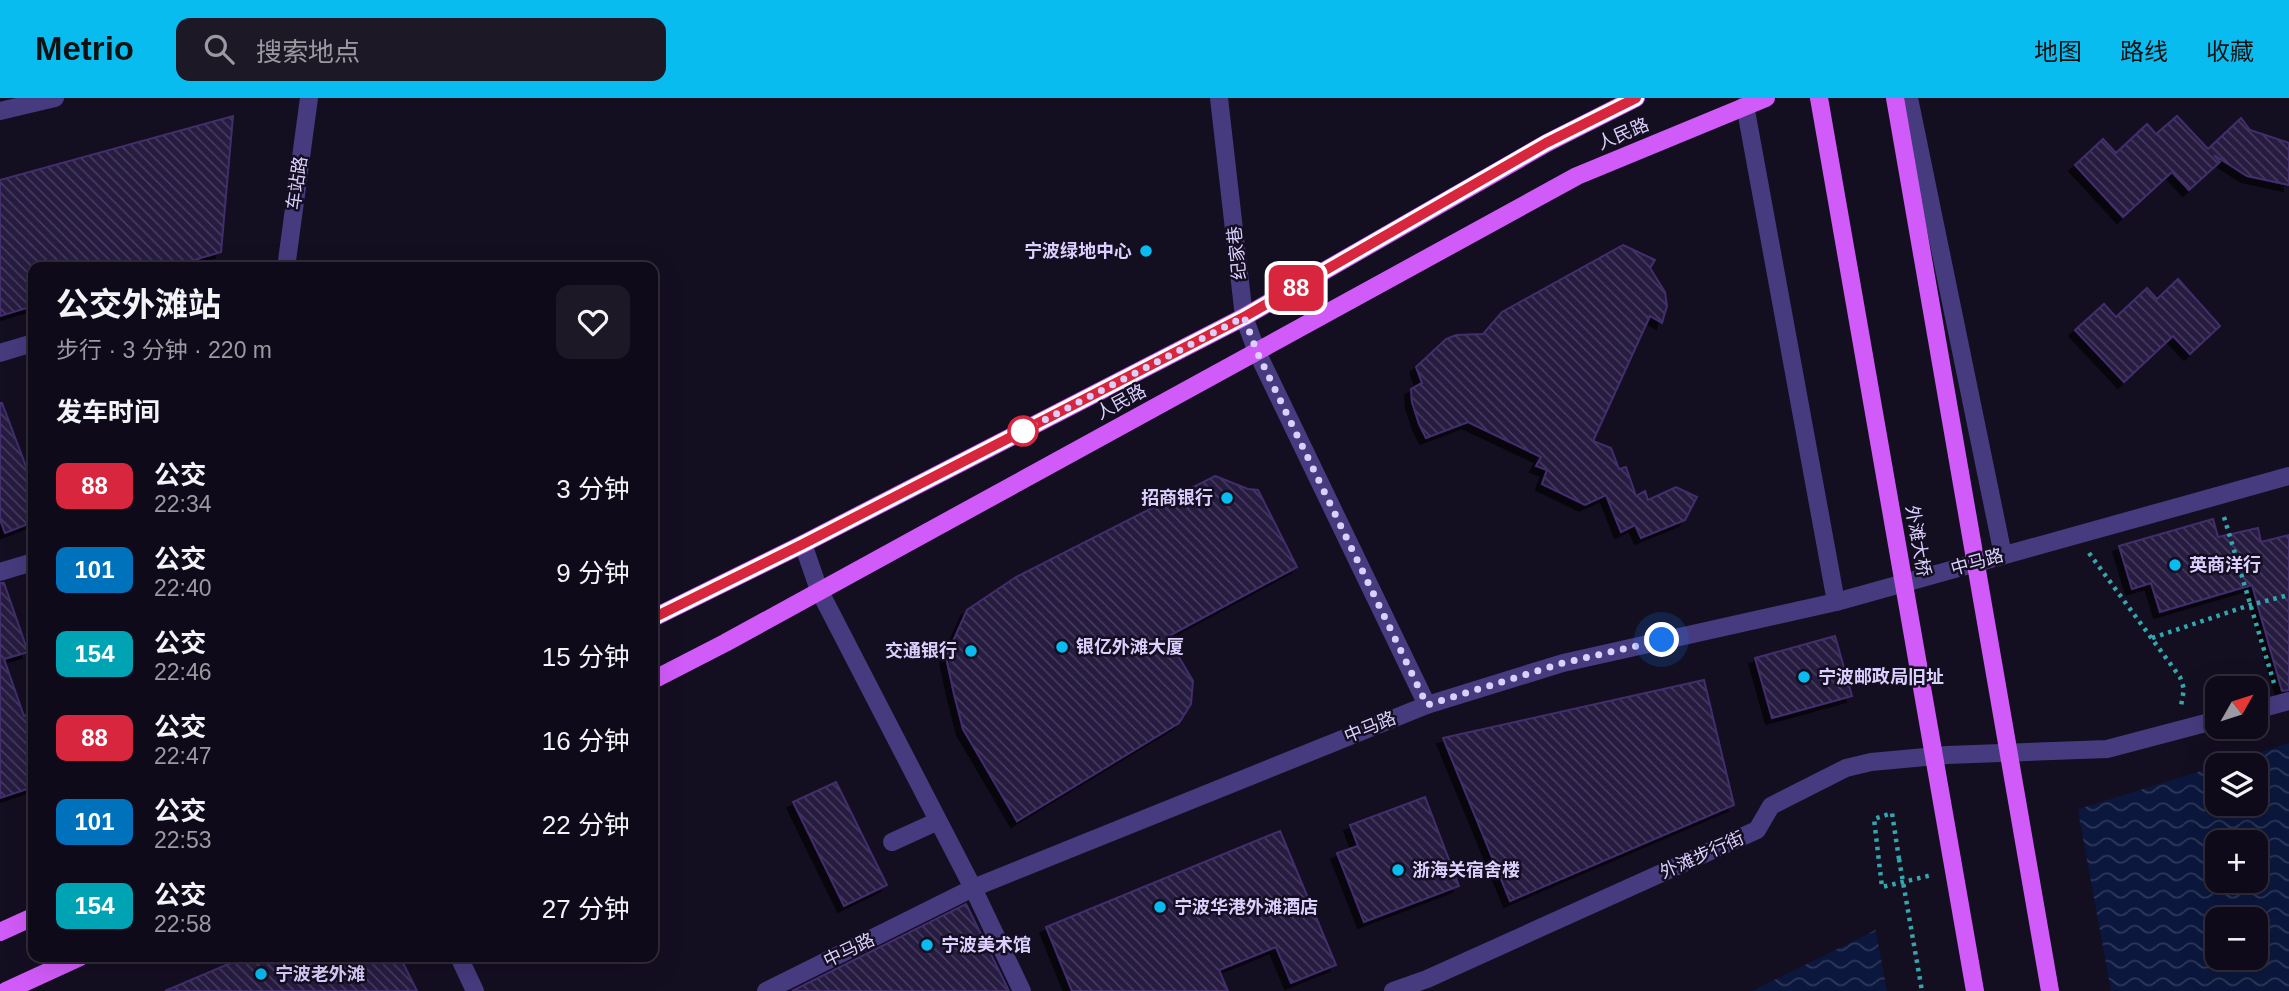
<!DOCTYPE html>
<html lang="zh">
<meta charset="utf-8">
<style>
body{margin:0;font-family:Helvetica,"Noto Sans SC",sans-serif;background:#1d1826;color:#f1f3f6;height:100vh;display:flex;flex-direction:column;font-size:26px;white-space:nowrap}
*{box-sizing:border-box;margin:0}
p{font-size:23px;color:#9b9aa2}
.icon{flex:none;width:38px;height:38px;fill:none;stroke:currentColor;stroke-width:2;stroke-linecap:round;stroke-linejoin:round}
.map{position:relative;flex:1;overflow:hidden}
.drawer{position:absolute;left:28px;top:164px;width:630px;height:700px;display:flex;flex-direction:column;background:#0f0a19;border-radius:14px;box-shadow:0 7px 28px #0002,0 0 0 2px #2f2b38}
.drawer>*{flex:none}
.badge{padding:0 14px;border-radius:10px;font-size:24px;line-height:46px}
.needle{width:46px;rotate:51deg}
.buttons{position:absolute;left:2205px;top:578px;display:grid;gap:14px}
.buttons a{display:grid;place-items:center;width:63px;height:63px;border-radius:14px;background:#0f0a19;box-shadow:0 7px 28px #0002,0 0 0 2px #2f2b38;font-size:35px}
.you{position:absolute;width:35px;height:35px;margin:-18px;border:5px solid #fff;border-radius:50%;background:#1a73e8;box-shadow:0 0 0 10px #1a73e833}
.map>.badge{position:absolute;translate:-50% -50%;box-shadow:0 0 0 4px #fff}
h2{padding:0 28px;font-size:26px;line-height:63px}
.round{display:grid;place-items:center;flex:none;width:74px;height:74px;border-radius:14px;background:#1d1826}
.overview{display:flex;align-items:center;justify-content:space-between;height:119px;padding:0 28px}
h1{font-size:33px;font-weight:700;line-height:52px}
ul{padding:0;list-style:none}
li{display:flex;align-items:center;gap:21px;height:84px;padding:0 28px}
li div{flex:1}
li b{display:block;font-size:26px}
li em{font-style:normal}
li .badge{min-width:77px;font-weight:700;text-align:center}
header{display:flex;align-items:center;gap:42px;box-sizing:border-box;height:98px;padding:0 35px;background:#09bcf0;color:#111}
header strong{font-size:33px}
nav{display:flex;gap:38px;margin-inline-start:auto;font-size:24px}
.search{width:490px;height:63px;background:#1d1826;display:flex;align-items:center;gap:18px;box-sizing:border-box;padding:0 24px;border-radius:14px;color:#9b9aa2;font-size:26px}
.map>svg:first-child{display:block}
.water{fill:url(#water-waves);fill-rule:evenodd}
.pier{fill:#140e21}
.building{fill:url(#building-back-hatch);stroke:#422e6c;stroke-width:2;filter:url(#shadow)}
.lines{fill:none;stroke-linecap:round;stroke-linejoin:round}
.path{stroke:#33a6ae;stroke-width:4.5;stroke-dasharray:3.5 5;stroke-linecap:butt}
.minor{stroke:#463b7e;stroke-width:18}
.major{stroke:#d15bf9;stroke-width:18}
.path-bridge{stroke:#33a6ae;stroke-width:4.5;stroke-dasharray:3.5 5;stroke-linecap:butt}
.major-bridge{stroke:#d15bf9;stroke-width:18}
.line-casing{stroke:#fff;stroke-width:16}
.line{stroke:#d7263d;stroke-width:10}
.walk{stroke:#dbd0fd;stroke-width:7;stroke-dasharray:0 12.6}
.poi-dot{fill:#09bcf0;stroke:#140e21;stroke-width:2.5}
.stop-dot{fill:#fff;stroke:#d7263d;stroke-width:3.5}
.labels{text-anchor:middle;dominant-baseline:central;stroke-width:5;stroke-linejoin:round;paint-order:stroke}
.street-label{font-size:18px;fill:#dbd0fd;stroke:#140e21}
.poi-label{font-size:18px;font-weight:bold;fill:#dbd0fd;stroke:#140e21;text-anchor:start}
</style>
<header>
<strong>Metrio</strong>
<div class="search"><svg class="icon" aria-label="search" viewBox="0 0 24 24"><circle cx="10" cy="10" r="6"/><path d="M15 15l6 6"/></svg>搜索地点</div>
<nav><a>地图</a><a>路线</a><a>收藏</a></nav>
</header>
<div class="map">
<svg width="2289" height="893" viewBox="0 0 2289 893">
<defs>
<pattern id="water-waves" width="16" height="10" patternUnits="userSpaceOnUse" patternTransform="scale(1.75)"><rect width="16" height="10" fill="#0b173d"/><path d="M0 5q4-4 8 0t8 0" fill="none" stroke="#2e385a"/></pattern>
<pattern id="building-back-hatch" width="6" height="6" patternUnits="userSpaceOnUse" patternTransform="scale(1.75)"><rect width="6" height="6" fill="#271b41"/><path d="M-1 5l2 2M0 0l6 6M5-1l2 2" fill="none" stroke="#463b5d"/></pattern>
<filter id="shadow"><feDropShadow dx="-6" dy="6" stdDeviation="0" flood-color="#0009"/></filter>
</defs>
<rect width="100%" height="100%" fill="#140e21"/>
<path class="water" d="M2289,645V893H1752L1870,835L2069,714L2217,668V705H2256V667H2220ZM2217,744H2256V782H2217ZM2217,821H2256V859H2217Z"/>
<path class="pier" d="M2077,708L2111,893H1887L1875,828L2067,711Z"/>
<g class="building">
<path d="M233,18L221,154L167,170H33V208L0,218V82Z"/>
<path d="M2177,18L2208,51L2241,20L2250,32L2289,45V87L2247,78L2214,57L2220,64L2189,92L2172,74L2123,119L2075,67L2103,41L2116,55L2147,26L2156,36Z"/>
<path d="M1623,147L1655,162L1650,170L1665,194L1667,208L1662,225L1650,218L1593,343L1611,350L1619,371L1626,369L1636,398L1645,393L1648,402L1676,389L1697,399L1685,422L1641,440L1635,427L1621,434L1606,397L1585,407L1542,386L1547,372L1536,368L1541,359L1468,324L1426,340L1419,326L1412,304L1411,291L1422,285L1416,269L1446,241L1456,237L1483,236L1502,214Z"/>
<path d="M2178,181L2220,228L2190,256L2173,238L2124,284L2075,232L2104,206L2116,219L2147,190L2157,201Z"/>
<path d="M0,305H2L33,387V424L5,435L0,421Z"/>
<path d="M1215,378L1248,391L1258,392L1297,469L1167,539L1193,583L1191,606L1179,625L1017,723L963,631L954,596L946,559L967,512L1016,479Z"/>
<path d="M2213,421L2218,439L2258,430L2261,444L2289,437V592L2282,593L2252,487L2160,514L2151,485L2132,491L2119,448Z"/>
<path d="M0,485H4L28,554L4,561L24,618L33,615V689L0,700Z"/>
<path d="M1835,538L1852,598L1772,620L1755,560Z"/>
<path d="M1704,582L1734,707L1510,803L1443,640Z"/>
<path d="M836,684L887,787L844,808L793,704Z"/>
<path d="M1425,699L1459,788L1364,824L1337,755L1358,748L1350,727Z"/>
<path d="M1280,733L1336,867L1291,885L1276,849L1219,872L1228,893H1072L1046,829Z"/>
<path d="M966,806L1009,893H792Z"/>
<path d="M245,859H400L417,893H165Z"/>
</g>
<g class="lines">
<g class="path">
<path d="M2224,419L2274,585"/>
<path d="M2089,455L2180,579L2184,591L2181,608"/>
<path d="M2152,540L2250,507L2289,497"/>
<path d="M1899,761L1892,715L1874,721L1882,789L1932,777"/>
</g>
<g class="minor">
<path d="M1219,0L1244,219L1257,254L1427,607"/>
<path d="M1909,0L2003,457"/>
<path d="M1745,7L1836,504"/>
<path d="M0,13L55,0"/>
<path d="M286,170L309,0"/>
<path d="M0,255L33,245"/>
<path d="M803,446L819,492L973,790L1022,893"/>
<path d="M0,474L33,464"/>
<path d="M2256,612L2289,603"/>
<path d="M892,744L938,723"/>
<path d="M459,859L475,893"/>
<path d="M766,893L973,790L1427,607L1563,565L1836,504L2289,378"/>
<path d="M1393,893L1427,881L1757,732L1771,708L1846,670L1871,664L1947,657L2107,651L2217,622"/>
</g>
<g class="major">
<path d="M653,520L803,446L1244,219L1547,45L1636,0"/>
<path d="M653,582L725,545L1577,78L1766,0"/>
<path d="M0,834L33,819"/>
<path d="M6,893L80,859"/>
</g>
<path class="path-bridge" d="M1899,761L1922,893"/>
<g class="major-bridge">
<path d="M1819,0L1975,893"/>
<path d="M1895,0L2050,893"/>
</g>
</g>
<g class="lines">
<g class="line-casing">
<path id="line" d="M653,520L803,446L1244,219L1546,45L1636,0"/>
</g>
<use href="#line" class="line"/>
<path class="walk" d="M1023,333L1244,219L1257,254L1427,607L1563,565L1662,542"/>
</g>
<g class="poi-dot">
<circle cx="1146" cy="153" r="7"/>
<circle cx="1227" cy="400" r="7"/>
<circle cx="2175" cy="467" r="7"/>
<circle cx="1062" cy="549" r="7"/>
<circle cx="971" cy="553" r="7"/>
<circle cx="1804" cy="579" r="7"/>
<circle cx="1398" cy="772" r="7"/>
<circle cx="1160" cy="809" r="7"/>
<circle cx="927" cy="847" r="7"/>
<circle cx="261" cy="876" r="7"/>
</g>
<circle class="stop-dot" cx="1023" cy="333" r="14"/>
<g class="labels">
<g class="street-label">
<text transform="translate(1623 36) rotate(-23)">人民路</text>
<text transform="translate(297 85) rotate(-82)">车站路</text>
<text transform="translate(1237 155) rotate(-96)">纪家巷</text>
<text transform="translate(1121 304) rotate(-28)">人民路</text>
<text transform="translate(1918 443) rotate(80)">外滩大桥</text>
<text transform="translate(1977 464) rotate(-16)">中马路</text>
<text transform="translate(1370 629) rotate(-22)">中马路</text>
<text transform="translate(1702 757) rotate(-24)">外滩步行街</text>
<text transform="translate(849 852) rotate(-26)">中马路</text>
</g>
<g class="poi-label">
<text x="1132" y="153" text-anchor="end">宁波绿地中心</text>
<text x="1213" y="400" text-anchor="end">招商银行</text>
<text x="2189" y="467">英商洋行</text>
<text x="1076" y="549">银亿外滩大厦</text>
<text x="957" y="553" text-anchor="end">交通银行</text>
<text x="1818" y="579">宁波邮政局旧址</text>
<text x="1412" y="772">浙海关宿舍楼</text>
<text x="1174" y="809">宁波华港外滩酒店</text>
<text x="941" y="847">宁波美术馆</text>
<text x="275" y="876">宁波老外滩</text>
</g>
</g>
</svg>
<div class="buttons">
<a><svg class="needle" viewBox="-14 -14 28 28"><path d="M0-13l5 13h-10z" fill="#e53935"/><path d="M0 13l5-13h-10z" fill="#9b9aa2"/></svg></a>
<a><svg class="icon" aria-label="layers" viewBox="0 0 24 24"><path d="M12 4l9 5-9 5-9-5zM3 14l9 5 9-5"/></svg></a>
<a>+</a>
<a>−</a>
</div>
<div class="you" style="left:1662px;top:542px"></div>
<b class="badge" style="left:1296px;top:190px;background:#d7263d;color:#fff">88</b>
<section class="drawer">
<div class="overview"><div><h1>公交外滩站</h1><p>步行 · 3 分钟 · 220 m</p></div><a class="round"><svg class="icon" aria-label="heart" viewBox="0 0 24 24"><path d="M12 20l-8-8c-3-5 5-10 8-4 3-6 11-1 8 4z"/></svg></a></div>
<h2>发车时间</h2>
<ul>
<li><span class="badge" style="background:#d7263d;color:#fff">88</span><div><b>公交</b><p>22:34</p></div><em>3 分钟</em></li>
<li><span class="badge" style="background:#0072bc;color:#fff">101</span><div><b>公交</b><p>22:40</p></div><em>9 分钟</em></li>
<li><span class="badge" style="background:#00a3b4;color:#fff">154</span><div><b>公交</b><p>22:46</p></div><em>15 分钟</em></li>
<li><span class="badge" style="background:#d7263d;color:#fff">88</span><div><b>公交</b><p>22:47</p></div><em>16 分钟</em></li>
<li><span class="badge" style="background:#0072bc;color:#fff">101</span><div><b>公交</b><p>22:53</p></div><em>22 分钟</em></li>
<li><span class="badge" style="background:#00a3b4;color:#fff">154</span><div><b>公交</b><p>22:58</p></div><em>27 分钟</em></li>
</ul>
</section>
</div>
